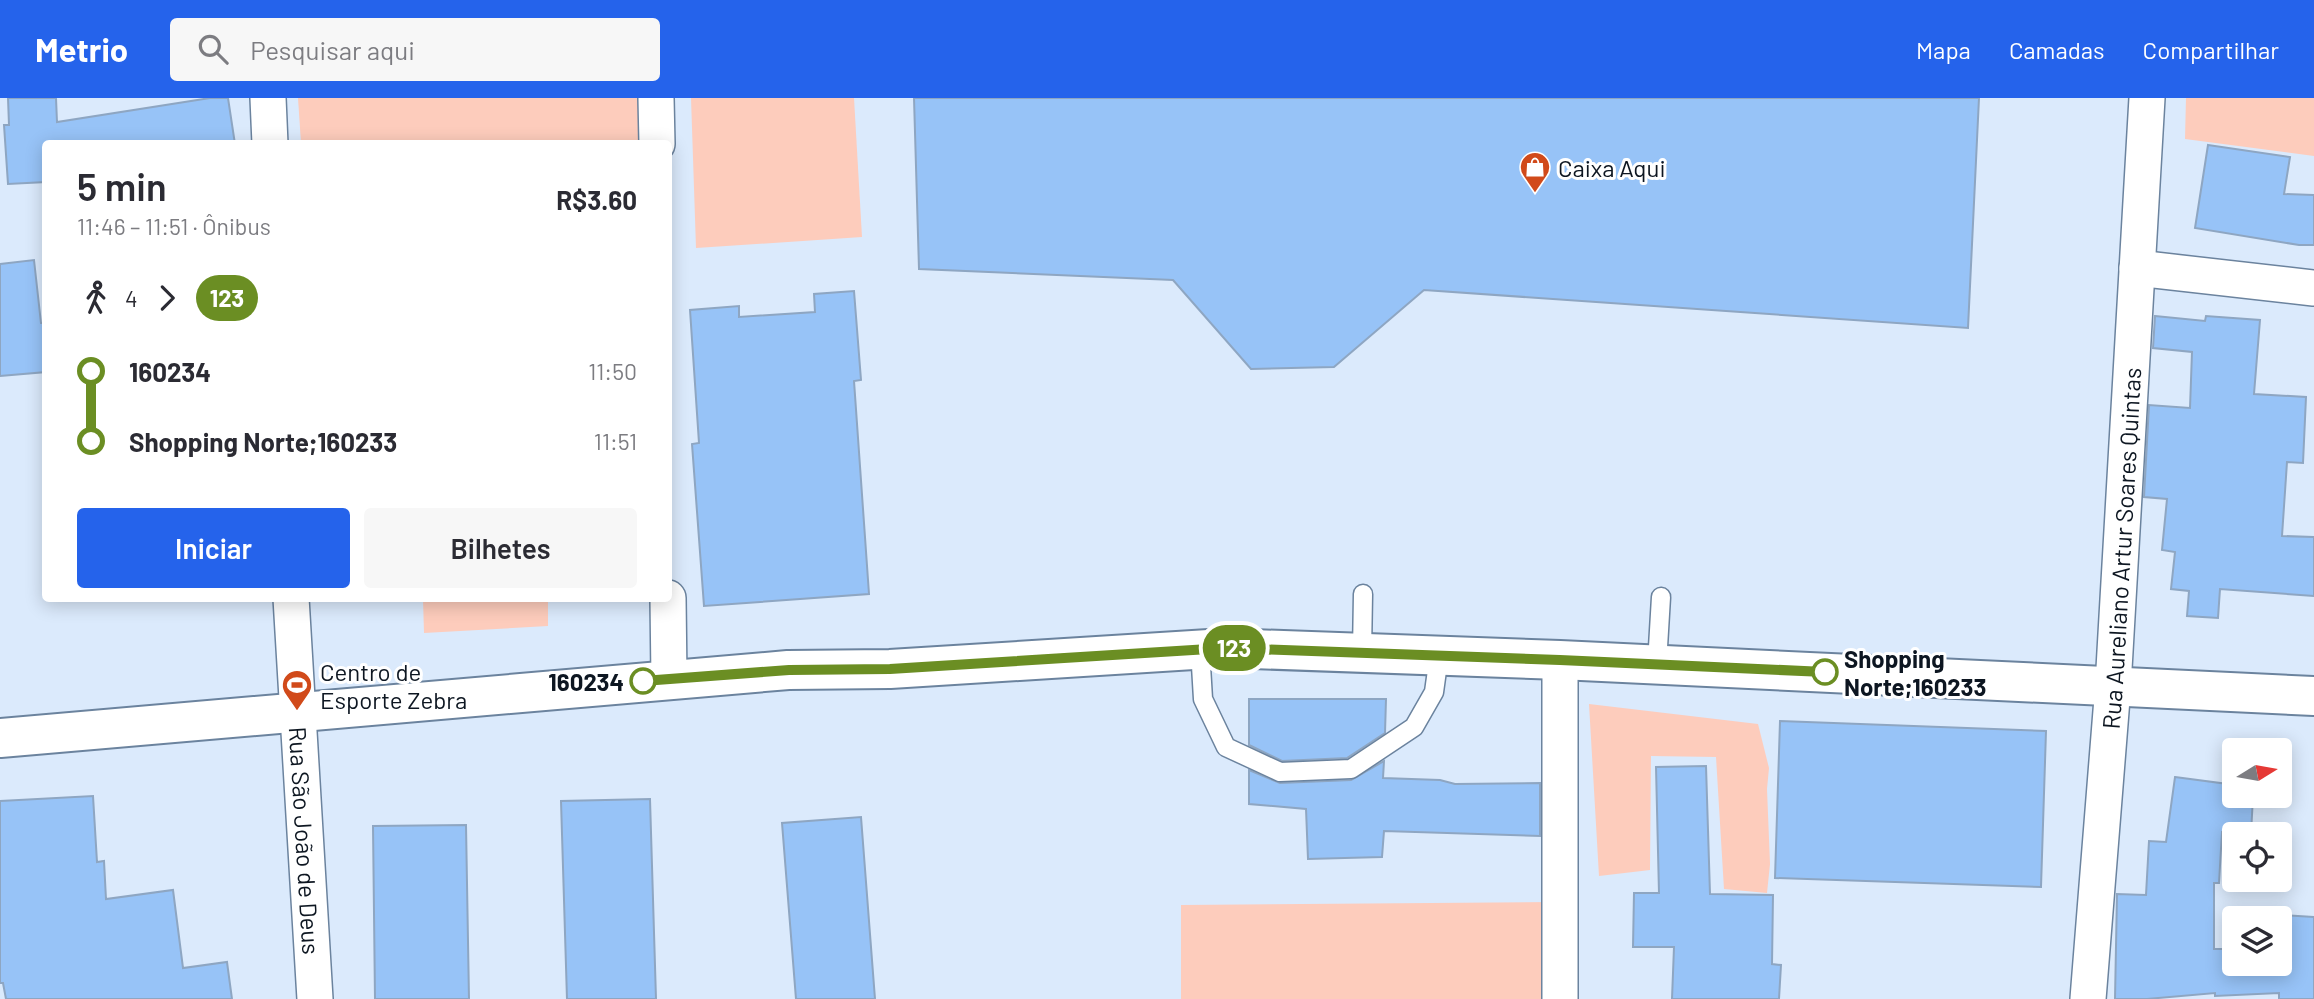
<!DOCTYPE html>
<html lang="pt">
<meta charset="utf-8">
<style>
body{margin:0;font-family:Barlow,sans-serif;background:#f7f7f7;color:#2b2b33;height:100vh;display:flex;flex-direction:column;font-size:26px;white-space:nowrap}
*{box-sizing:border-box;margin:0}
p{font-size:23px;color:#7c7c81}
.icon{flex:none;width:38px;height:38px;fill:none;stroke:currentColor;stroke-width:2;stroke-linecap:round;stroke-linejoin:round}
.map{position:relative;flex:1;overflow:hidden}
.side{position:absolute;left:42px;top:42px;width:630px;height:462px;display:flex;flex-direction:column;background:#fff;border-radius:7px;box-shadow:0 4px 18px #0003}
.side>*{flex:none}
.badge{padding:0 14px;border-radius:23px;font-size:24px;line-height:46px}
.needle{width:46px;rotate:79deg}
.buttons{position:absolute;left:2222px;top:640px;display:grid;gap:14px}
.buttons a{display:grid;place-items:center;width:70px;height:70px;border-radius:7px;background:#fff;box-shadow:0 4px 18px #0003;font-size:35px}
.map>.badge{position:absolute;translate:-50% -50%;box-shadow:0 0 0 4px #fff}
.legs{display:flex;align-items:center;gap:10px;height:77px;padding:0 35px;font-size:23px}
.legs p{margin-inline-start:auto}
.head{display:flex;align-items:center;justify-content:space-between;height:119px;padding:0 35px}
h1{font-size:38px;font-weight:600;line-height:52px}
.cta{display:flex;gap:14px;margin-top:auto;padding:14px 35px}
.cta a{flex:1;height:80px;border-radius:7px;background:#2563eb;color:#fff;font-size:28px;font-weight:600;line-height:80px;text-align:center}
.cta a+a{background:#f7f7f7;color:#2b2b33}
ul{padding:0 35px;list-style:none}
li{display:flex;align-items:center;gap:24px;height:70px;font-size:26px}
li i{display:grid;place-items:center;width:10px;height:100%;margin:0 9px;background:currentColor}
li i::after{content:'';width:18px;height:18px;margin:-9px;border:5px solid;border-radius:50%;background:#fff}
li p{margin-inline-start:auto}
li:first-child i{background:linear-gradient(#0000 50%,currentColor 0)}
li:last-child i{background:linear-gradient(currentColor 50%,#0000 0)}
header{display:flex;align-items:center;gap:42px;box-sizing:border-box;height:98px;padding:0 35px;background:#2563eb;color:#fff}
header strong{font-size:33px}
nav{display:flex;gap:38px;margin-inline-start:auto;font-size:24px}
.search{width:490px;height:63px;background:#f7f7f7;display:flex;align-items:center;gap:18px;box-sizing:border-box;padding:0 24px;border-radius:7px;color:#7c7c81;font-size:26px}
.map>svg:first-child{display:block}
.green{fill:#fdccbc}
.building{fill:#97c3f7;stroke:#8ea6c2;stroke-width:2}
.lines{fill:none;stroke-linecap:round;stroke-linejoin:round}
.lane-casing{stroke:#6b839e;stroke-width:21}
.street-casing{stroke:#6b839e;stroke-width:38}
.primary-casing{stroke:#6b839e;stroke-width:42}
.lane{stroke:#fff;stroke-width:18}
.street{stroke:#fff;stroke-width:35}
.primary{stroke:#fff;stroke-width:38}
.line-1-casing{stroke:#fff;stroke-width:16}
.line-1{stroke:#6b8e23;stroke-width:10}
.stop-1-dot{fill:#fff;stroke:#6b8e23;stroke-width:3.5}
.labels{text-anchor:middle;dominant-baseline:central;stroke-width:6;stroke-linejoin:round;paint-order:stroke}
.poi-label{font-size:24px;fill:#0d1621;stroke:#fff;text-anchor:start}
.street-label{font-size:24px;fill:#0d1621;stroke:#fff}
.stop-label{font-size:24px;font-weight:bold;fill:#0d1621;stroke:#fff;text-anchor:start}
</style>
<header>
<strong>Metrio</strong>
<div class="search"><svg class="icon" aria-label="search" viewBox="0 0 24 24"><circle cx="10" cy="10" r="6"/><path d="M15 15l6 6"/></svg>Pesquisar aqui</div>
<nav><a>Mapa</a><a>Camadas</a><a>Compartilhar</a></nav>
</header>
<div class="map">
<svg width="2314" height="901" viewBox="0 0 2314 901">
<rect width="100%" height="100%" fill="#dbeafc"/>
<g class="green">
<path d="M298,0H642L643,45H301Z"/>
<path d="M691,0H854L862,139L696,150Z"/>
<path d="M2186,0H2314V58L2185,41Z"/>
<path d="M423,501H548V528L424,535Z"/>
<path d="M1589,606L1758,626L1769,670L1767,691L1770,766L1767,795L1724,791L1716,659L1651,658L1650,772L1599,778Z"/>
<path d="M1555,804L1551,901H1181V807Z"/>
</g>
<g class="building">
<path d="M8,0H56L57,24L210,0H228L235,46H46V84L8,86L4,27H9Z"/>
<path d="M914,0H1979L1968,230L1424,192L1334,269L1251,271L1173,182L919,171Z"/>
<path d="M2208,47L2290,59L2284,96L2314,97V147H2299L2195,130Z"/>
<path d="M34,162L41,225H46V274L0,278V166Z"/>
<path d="M854,193L861,282L854,283L869,496L704,508L692,346L699,345L690,212L739,208V219L815,214L814,196Z"/>
<path d="M2155,218L2205,223L2206,218L2260,222L2254,296L2306,299L2303,365L2287,364L2282,438L2314,439V498L2220,491L2218,520L2187,518L2189,493L2171,491L2175,454L2162,452L2167,401L2144,399L2149,307L2190,310L2192,254L2153,250Z"/>
<path d="M1249,601H1386L1385,635L1347,660L1282,663L1249,647Z"/>
<path d="M1780,623L2046,633L2041,789L1775,780Z"/>
<path d="M1384,663L1383,680L1440,682L1455,686L1540,685V738L1384,733L1382,759L1308,761L1306,711L1249,706V672L1280,685L1351,682Z"/>
<path d="M1706,668L1710,796L1773,797L1772,866L1781,867L1779,901H1672L1674,849H1633L1634,795H1659L1656,669Z"/>
<path d="M2175,679L2235,687V698H2253L2251,736L2222,734L2219,785H2214V851H2235V866H2280L2284,817L2314,819V901H2279V895L2215,898V895L2147,901H2115L2117,796L2146,797L2149,743L2166,744Z"/>
<path d="M93,698L97,764L104,763L106,801L173,792L183,870L227,864L232,901H6L3,885H0V703Z"/>
<path d="M650,701L656,901H567L561,703Z"/>
<path d="M861,719L875,901H796L782,725Z"/>
<path d="M466,727L469,901H375L373,728Z"/>
</g>
<g class="lines">
<g class="lane-casing">
<g id="lane">
<path d="M1200,551L1203,601L1226,649L1280,674L1351,671L1414,629L1434,594L1439,558"/>
<path d="M1362,554L1363,496"/>
<path d="M1657,566L1661,499"/>
</g>
</g>
<g class="street-casing">
<g id="street">
<path d="M268,0L270,46"/>
<path d="M656,0L657,46"/>
<path d="M2137,170L2314,190"/>
<path id="s1" d="M291,500L315,901"/>
<path d="M668,500L669,581"/>
<path d="M1560,562V901"/>
<path id="s2" d="M2088,901L2113,588L2147,0"/>
</g>
</g>
<g class="primary-casing">
<path id="primary" d="M0,640L788,572L890,571L1225,550L1560,562L2314,598"/>
</g>
<use href="#lane" class="lane"/>
<use href="#street" class="street"/>
<use href="#primary" class="primary"/>
</g>
<g class="lines">
<g class="line-1-casing">
<path id="line-1" d="M643,583L789,572L890,571L1225,550L1560,562L1825,574"/>
</g>
<use href="#line-1" class="line-1"/>
</g>
<defs>
<g id="shop-pin" transform="scale(1.575)"><path d="M0 17L-7.5 6A9.5 9.5 0 1 1 7.5 6Z" fill="#d14a1a" stroke="#fff"/><path d="M-5-2.5h2.3a2.7 3.5 0 0 1 5.4 0H5L5.5 6h-11ZM-1.5-2.5h3a1.5 2.3 0 0 0-3 0Z" fill="#fff"/></g>
<g id="stadium-pin" transform="scale(1.575)"><path d="M0 17L-7.5 6A9.5 9.5 0 1 1 7.5 6Z" fill="#d14a1a" stroke="#fff"/><path d="M0-5a6.5 5 0 1 0 0 10a6.5 5 0 1 0 0-10ZM-3.5-1.8h7v3.6h-7Z" fill="#fff"/></g>
</defs>
<g fill-rule="evenodd">
<use href="#shop-pin" x="1535" y="69"/>
<use href="#stadium-pin" x="297" y="587"/>
</g>
<g class="stop-1-dot">
<circle cx="1825" cy="574" r="12"/>
<circle cx="643" cy="583" r="12"/>
</g>
<g class="labels">
<g class="poi-label">
<text x="1558" y="69">Caixa Aqui</text>
<text x="320" y="573">Centro de<tspan x="320" dy="28">Esporte Zebra</tspan></text>
</g>
<g class="street-label">
<text stroke="none"><textPath href="#s2" startOffset="452">Rua Aureliano Artur Soares Quintas</textPath></text>
<text stroke="none"><textPath href="#s1" startOffset="243">Rua São João de Deus</textPath></text>
</g>
<g class="stop-label">
<text x="1844" y="560">Shopping<tspan x="1844" dy="28">Norte;160233</tspan></text>
<text x="624" y="583" text-anchor="end">160234</text>
</g>
</g>
</svg>
<div class="buttons">
<a><svg class="needle" viewBox="-14 -14 28 28"><path d="M0-13l5 13h-10z" fill="#e53935"/><path d="M0 13l5-13h-10z" fill="#7c7c81"/></svg></a>
<a><svg class="icon" aria-label="locate" viewBox="0 0 24 24"><circle cx="12" cy="12" r="6"/><path d="M12 2v4M12 18v4M2 12h4M18 12h4"/></svg></a>
<a><svg class="icon" aria-label="layers" viewBox="0 0 24 24"><path d="M12 4l9 5-9 5-9-5zM3 14l9 5 9-5"/></svg></a>
</div>
<b class="badge" style="left:1234px;top:550px;background:#6b8e23;color:#fff">123</b>
<section class="side">
<div class="head"><div><h1>5 min</h1><p>11:46 – 11:51 · Ônibus</p></div><b>R$3.60</b></div>
<div class="legs"><svg class="icon" aria-label="walk" viewBox="0 0 24 24"><circle cx="13" cy="4" r="2"/><path d="M13 8l-2 6 4 7M11 14l-3 7M7 12l3-4h3l4 4"/></svg>4<svg class="icon" aria-label="forward" viewBox="0 0 24 24"><path d="M9 5l7 7-7 7"/></svg><b class="badge" style="background:#6b8e23;color:#fff">123</b></div>
<ul>
<li><i style="color:#6b8e23"></i><b>160234</b><p>11:50</p></li>
<li><i style="color:#6b8e23"></i><b>Shopping Norte;160233</b><p>11:51</p></li>
</ul>
<div class="cta"><a>Iniciar</a><a>Bilhetes</a></div>
</section>
</div>
